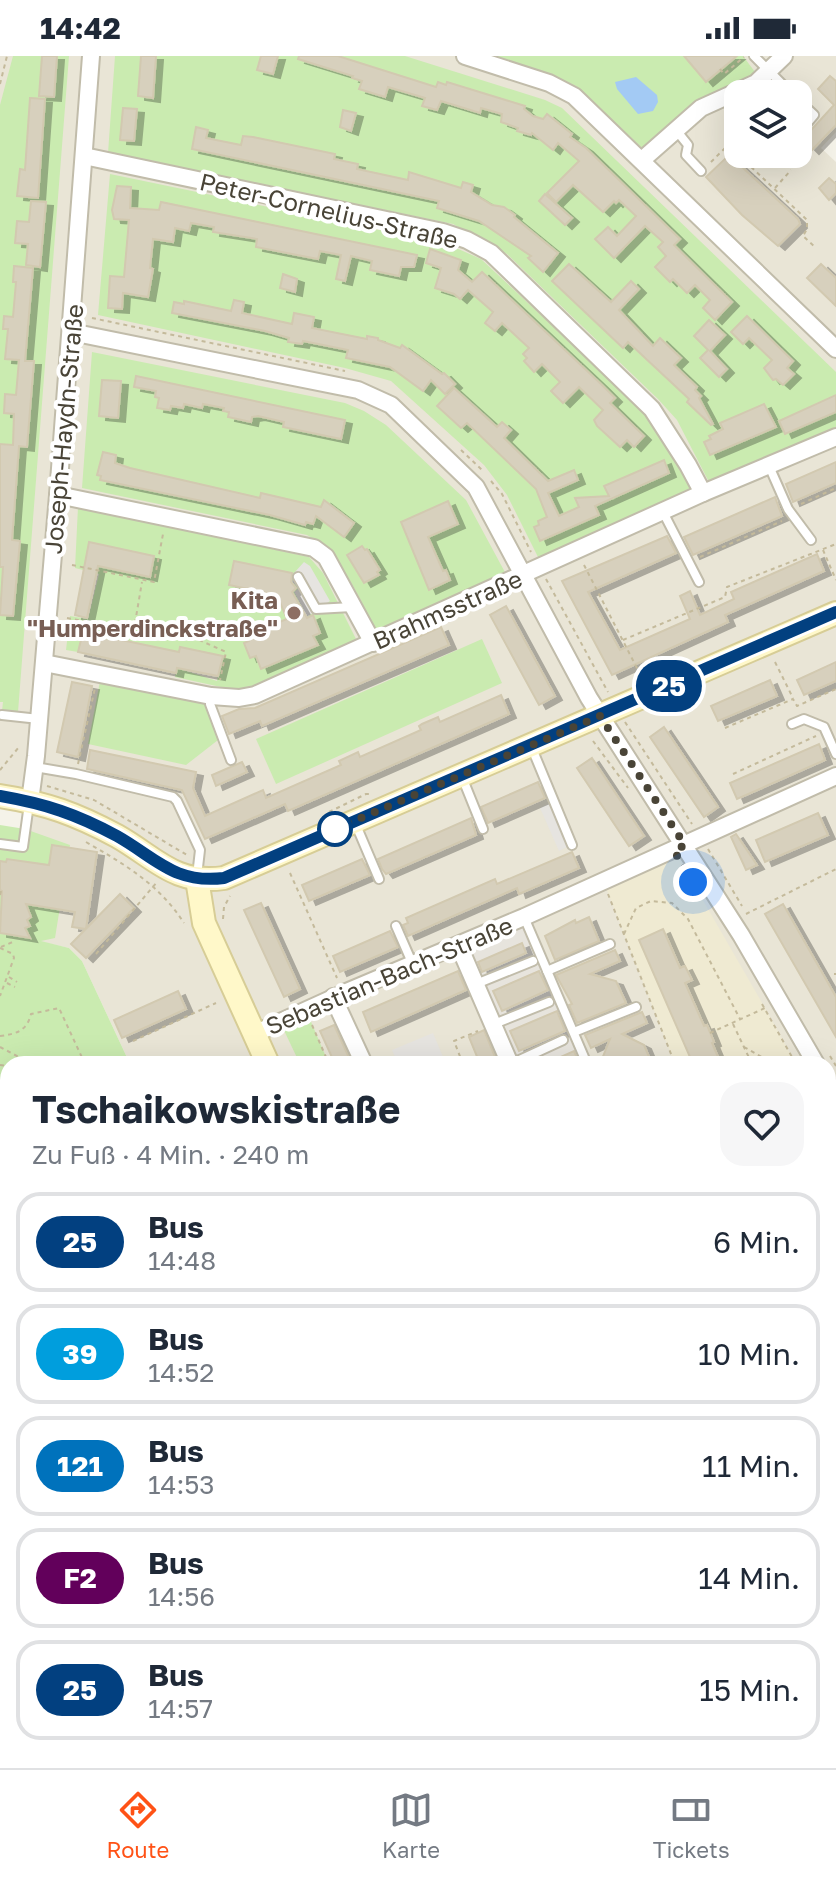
<!DOCTYPE html>
<html lang="de">
<meta charset="utf-8">
<style>
body{margin:0;font-family:"Golos Text",sans-serif;background:#f6f6f7;color:#1f2937;height:100vh;display:flex;flex-direction:column;font-size:30px;white-space:nowrap}
*{box-sizing:border-box;margin:0}
p{font-size:26px;color:#747a83}
.icon{flex:none;width:44px;height:44px;fill:none;stroke:currentColor;stroke-width:2;stroke-linecap:round;stroke-linejoin:round}
.map{position:relative;flex:1;overflow:hidden}
.details{position:absolute;left:0px;top:1000px;width:836px;height:712px;display:flex;flex-direction:column;background:#fff;border-radius:24px 24px 0 0;box-shadow:0 8px 32px #0002}
.details>*{flex:none}
.badge{padding:0 16px;border-radius:26px;font-size:28px;line-height:52px}
.controls{position:absolute;left:724px;top:24px;display:grid;gap:16px}
.controls a{display:grid;place-items:center;width:88px;height:88px;border-radius:16px;background:#fff;box-shadow:0 8px 32px #0002;font-size:40px}
.you{position:absolute;width:40px;height:40px;margin:-20px;border:6px solid #fff;border-radius:50%;background:#1a73e8;box-shadow:0 0 0 12px #1a73e833}
.map>.badge{position:absolute;translate:-50% -50%;box-shadow:0 0 0 4px #fff}
.round{display:grid;place-items:center;flex:none;width:84px;height:84px;border-radius:24px;background:#f6f6f7}
.headline{display:flex;align-items:center;justify-content:space-between;height:136px;padding:0 32px}
h1{font-size:38px;font-weight:700;line-height:60px}
ul{padding:0;list-style:none}
li{display:flex;align-items:center;gap:24px;height:100px;margin:0 16px 12px;padding:0 16px;border:4px solid #e0e1e3;border-radius:24px}
li div{flex:1}
li b{display:block;font-size:30px}
li em{font-style:normal}
li .badge{min-width:88px;font-weight:700;text-align:center}
.status{display:flex;justify-content:space-between;align-items:center;height:56px;padding:0 40px;background:#fff;direction:ltr}
.status svg{height:22px;fill:currentColor}
.tabs{display:flex;justify-content:space-around;align-items:center;height:112px;border-top:2px solid #e0e1e3;background:#fff;font-size:22px;color:#747a83}
.tabs a{display:grid;justify-items:center;gap:4px}
.tabs .current{color:#ff5216}
.map>svg:first-child{display:block}
.residential{fill:#e9e5d6;fill-rule:evenodd}
.industrial{fill:#e7e4dd}
.education{fill:#efead2}
.green{fill:#caebb0}
.parking{fill:#e6e4e0}
.water{fill:#a3caf4}
.building{fill:#d7d0bd;stroke:#d2c9b0;stroke-width:2;filter:url(#shadow)}
.lines{fill:none;stroke-linecap:round;stroke-linejoin:round}
.lane-casing{stroke:#c1bcaa;stroke-width:12}
.street-casing{stroke:#c1bcaa;stroke-width:20}
.secondary-casing{stroke:#d7cd96;stroke-width:26}
.path{stroke:#c4ba9b;stroke-width:2;stroke-dasharray:4 4;stroke-linecap:butt}
.lane{stroke:#fff;stroke-width:8}
.street{stroke:#fff;stroke-width:16}
.secondary{stroke:#fff8c9;stroke-width:22}
.line-casing{stroke:#fff;stroke-width:18}
.line{stroke:#024080;stroke-width:12}
.walk{stroke:#494437;stroke-width:8;stroke-dasharray:0 14.4}
.education-dot{fill:#8d6e63;stroke:#fff;stroke-width:3}
.stop-dot{fill:#fff;stroke:#024080;stroke-width:4}
.labels{text-anchor:middle;dominant-baseline:central;stroke-width:8;stroke-linejoin:round;paint-order:stroke}
.street-label{font-size:24px;fill:#494437;stroke:#fff}
.education-label{font-size:24px;font-weight:bold;fill:#785e54;stroke:#fff;text-anchor:end}
</style>
<div class="status"><b>14:42</b><svg viewBox="0 0 49 12"><path d="M0 12V9h3v3zM5 12V6h3v6zM10 12V3h3v9zM15 12V0h3v12zM26 1h20v11H26zM47 4h2v5h-2z"/></svg></div>
<div class="map">
<svg width="836" height="1712" viewBox="0 0 836 1712">
<defs>
<filter id="shadow"><feDropShadow dx="7" dy="4" stdDeviation="0" flood-color="#0004"/></filter>
</defs>
<rect width="100%" height="100%" fill="#f5f3e9"/>
<path class="residential" d="M0,0H836V76L821,92L836,106V1712H468L464,1704H828V1008H130L82,905L69,892L38,885L25,773L29,745L0,740ZM738,38H798V98H738Z"/>
<path class="industrial" d="M524,861L587,1008H510L459,890Z"/>
<g class="education">
<path d="M678,801L765,952L796,1008H675L606,832Z"/>
<path d="M828,1066L836,1080V1140L828,1143Z"/>
</g>
<g class="green">
<path d="M13,0H69L18,656L2,655L3,646H0V49Z"/>
<path d="M115,0H405L545,44L562,52L836,316V371L709,426L677,364L658,343L507,198L453,168L108,97Z"/>
<path d="M494,0H743L755,16L754,21L647,92L641,91L576,30L556,21Z"/>
<path d="M110,118L447,188L481,203L649,360L695,431L539,503L507,439L484,409L391,325L345,312L98,259Z"/>
<path d="M92,296L345,347L364,355L386,369L466,444L507,520L377,576C358,541 343,499 307,479L82,432Z"/>
<path d="M78,451L309,501L323,517L358,587L261,631L220,638L221,631L175,621L177,612L217,625L222,600L180,591L179,596L83,576L78,596L66,594L70,560L88,563L99,518L75,512Z"/>
<path d="M482,583L502,627L276,728L256,683Z"/>
<path d="M100,625L207,647L219,679L218,684L186,709L88,688Z"/>
<path d="M0,769L25,773L70,789L55,882L41,885L69,892L82,905L130,1008H8V1471L0,1468Z"/>
<path d="M306,954L329,1008H300L280,966Z"/>
<path d="M0,1473L8,1477V1625L0,1631Z"/>
<path d="M836,1646V1712H807L804,1704H828V1649Z"/>
<path d="M8,1649V1704H464L468,1712H0V1655Z"/>
</g>
<g class="parking">
<path d="M304,506L310,510L330,545L307,561L294,536L299,532L292,526L294,517Z"/>
<path d="M551,747L569,790L559,795L540,752Z"/>
<path d="M433,977L446,1008H398L392,994Z"/>
</g>
<path class="water" d="M636,21L657,39L658,46L653,55L638,58L617,33L615,26Z"/>
<g class="building">
<path d="M42,0H57L54,41L39,40Z"/>
<path d="M141,0H156L153,42L138,40Z"/>
<path d="M261,0H278L273,18L257,14Z"/>
<path d="M299,0H338L436,31L438,26L446,29L447,26L525,50L524,53L533,60L543,63L547,58L572,78L570,81L586,92L680,183L674,189L732,246L715,264L703,252L710,244L695,229L687,237L673,223L670,226L655,211L666,200L658,191L663,186L645,170L614,202L595,183L608,171L617,180L636,160L619,144L616,147L614,145L603,156L573,129L556,146L547,137L579,105L558,87L553,94L532,77L531,79L517,75L518,72L501,66L502,58L481,52L480,57L441,45L437,54L422,50L425,42L388,31L385,41L359,33L362,25L352,22L353,20L298,3Z"/>
<path d="M684,0H737L706,26Z"/>
<path d="M830,20L836,25V69L812,94L802,84L834,49L818,33Z"/>
<path d="M30,42L45,43L38,142L17,140L20,113L25,114Z"/>
<path d="M123,52L137,53L134,85L120,84Z"/>
<path d="M343,54L356,57L351,75L340,71Z"/>
<path d="M196,71L208,74L206,82L241,89L243,80L253,81L335,98L334,103L358,108L357,113L408,124L409,116L461,132L463,126L473,129L471,136L492,149L504,151L515,159L514,161L558,197L543,216L528,202L531,200L479,165L437,152L439,145L192,93Z"/>
<path d="M729,99L798,163L800,168L778,190L742,159L706,121Z"/>
<path d="M829,122L836,128V137L829,144L819,132Z"/>
<path d="M117,130L131,131L130,152L159,154L161,146L253,165L417,199L414,211H401L399,220L370,214L372,205L351,200L345,225L336,223L341,199L320,195L318,203L256,191L257,183L213,176L214,171L191,167L189,175L175,172L173,186L153,183L150,212L153,213L148,241L123,237L122,253L108,252L110,220L124,221L129,164L114,163L112,154Z"/>
<path d="M545,138L572,162L565,169L539,145Z"/>
<path d="M31,145L46,146L40,211L26,209L28,188L15,187L17,165L29,166Z"/>
<path d="M430,193L461,204L458,214L472,226L482,216L602,329L615,342L610,347L644,380L634,391L627,384L620,391L597,370L594,364L603,354L579,331L563,347L551,335L560,326L542,308L534,316L524,305L527,302L523,298L529,292L502,267L495,275L485,267L493,256L468,234L460,243L454,238L435,232L441,212L426,207Z"/>
<path d="M569,208L611,246L631,225L639,233L619,254L653,290L660,282L681,302L674,309L697,331L695,334L701,340L699,342L713,368L711,369L687,346L689,343L628,286L623,292L552,225Z"/>
<path d="M821,208L836,222V250L807,222Z"/>
<path d="M14,210L33,212L25,305H34L27,391L19,390L12,484L20,485L13,560L0,559L3,511H0V388L13,389L14,358L4,357L5,338L16,339L19,304L5,303L8,273H3L4,260L13,261L16,226H13Z"/>
<path d="M283,218L297,223L295,236L280,232Z"/>
<path d="M234,244L244,246L242,257L292,268L294,257L314,261L312,272L367,283V280L378,282V284L400,292L402,289L442,318L444,317L455,328L445,338L431,324L423,335L390,311L346,302L348,294L303,285L302,288L288,286L289,282L265,275L172,257L174,246L184,248V245L231,255Z"/>
<path d="M747,260L793,305L787,312L794,318L783,329L776,323L773,324L764,312L772,304L749,282L743,288L731,276Z"/>
<path d="M709,264L725,279L710,295L727,313L719,321L700,302L708,294L694,280Z"/>
<path d="M136,320L345,364L341,383L283,371L284,366L258,360L252,361L251,366L228,361L229,356L223,355L224,352L203,348L202,352L184,348L183,352L171,350L170,354L157,352L159,342L155,341L156,335L134,331Z"/>
<path d="M102,324L121,325L118,362L99,360Z"/>
<path d="M454,332L497,371L502,366L511,374L504,382L548,425L574,414L578,424L548,437L559,460L579,451L575,442L609,440L604,430L664,404L669,417L595,450L599,459L540,485L534,471L539,469L538,465L547,461L536,433L467,367L461,372L437,350Z"/>
<path d="M836,339V356L785,378L779,365Z"/>
<path d="M764,348L776,371L710,399L704,386L711,383L709,380L723,373L720,367Z"/>
<path d="M103,396L116,399L115,407L130,412L260,442L261,437L321,451L324,444L354,467L344,481L316,460L313,468L306,466L305,469L270,459L100,424L101,420L97,419Z"/>
<path d="M836,406V427L793,446L786,428Z"/>
<path d="M775,441L782,460L693,499L684,481Z"/>
<path d="M448,445L458,468L428,481L443,515L446,514L450,524L429,534L401,466Z"/>
<path d="M667,480L676,497L588,536L620,594L690,563L680,540L690,535L700,559L734,543L731,536L817,498L824,515L725,559L728,566L612,619L562,525Z"/>
<path d="M89,486L154,500L150,521L98,510L87,562L75,559Z"/>
<path d="M362,490L365,494L367,493L380,514L377,516L379,519L364,527L347,499Z"/>
<path d="M234,505L292,517L291,526L296,532L292,536L307,562L313,559L320,577L313,580L318,589L261,613L256,600L250,602L244,587L249,585L247,579L287,563L277,539L229,529Z"/>
<path d="M506,550L555,640L539,649L490,559Z"/>
<path d="M441,571L449,589L262,670L260,665L229,678L222,660L239,653L255,652Z"/>
<path d="M83,576L179,596L180,591L223,600L218,620L177,612L176,617L78,596Z"/>
<path d="M836,606V625L804,639L797,624Z"/>
<path d="M770,624L777,640L718,665L711,650Z"/>
<path d="M72,626L92,630L78,701L57,696Z"/>
<path d="M501,639L509,658L288,755L285,748L205,783L182,734L87,713L90,694L196,716L193,732L205,760L263,734L266,742L341,709L339,705L358,696L360,701L421,674L419,670L422,668L438,661L440,666Z"/>
<path d="M664,671L718,751L704,761L650,681Z"/>
<path d="M819,688L825,704L737,743L730,727Z"/>
<path d="M592,702L644,780L629,790L577,712Z"/>
<path d="M242,706L247,716L216,730L212,719Z"/>
<path d="M538,726L545,742L488,767L481,751Z"/>
<path d="M818,757L828,779L765,806L756,784Z"/>
<path d="M471,762L476,779L386,818L382,813L378,803Z"/>
<path d="M736,778L757,809L746,814L731,781Z"/>
<path d="M52,789L97,796L86,873L72,871L75,856L26,848L31,861L27,864L30,870L25,872L30,882L0,877L2,835L0,834V805L6,806L7,803L49,809Z"/>
<path d="M572,796L579,812L519,838L517,832L408,880L403,869L408,867L406,862L495,823L497,828Z"/>
<path d="M362,803L370,819L309,845L302,829Z"/>
<path d="M120,838L134,852L86,902L71,888Z"/>
<path d="M261,847L300,933L284,941L244,854Z"/>
<path d="M783,848L836,941V981L765,858Z"/>
<path d="M589,861L599,885L555,904L545,880L575,864L576,867Z"/>
<path d="M663,873L680,912L685,910L692,924L685,927L704,970L707,969L714,986L712,987L721,1008H693L639,884Z"/>
<path d="M390,875L398,891L340,916L333,900Z"/>
<path d="M522,887L526,897L482,916L478,906Z"/>
<path d="M615,894L620,905L590,918L616,925L626,947L577,967L569,949L572,948L556,919Z"/>
<path d="M458,915L466,934L371,976L363,956Z"/>
<path d="M539,915L548,934L502,955L493,935Z"/>
<path d="M178,935L186,953L122,982L114,964Z"/>
<path d="M557,955L565,975L519,995L510,975Z"/>
<path d="M642,956L647,967L622,978L644,989L652,1008H600L610,983L591,992L585,979Z"/>
<path d="M334,969L352,1008H335L320,975Z"/>
<path d="M484,974L498,1008H480L469,981Z"/>
<path d="M574,995L578,1004L570,1008H545Z"/>
</g>
<g class="lines">
<g class="lane-casing">
<g id="lane">
<path d="M754,0L792,38"/>
<path d="M798,44L814,59L798,78"/>
<path d="M676,74L688,89L686,99L701,115"/>
<path d="M769,410L788,453L811,484"/>
<path d="M663,456L699,526"/>
<path d="M298,521L316,553L352,551"/>
<path d="M211,640L210,648L231,704"/>
<path d="M2,659L39,663"/>
<path d="M792,668L804,663L824,671L836,698"/>
<path d="M531,690L572,789"/>
<path d="M35,711L76,718L173,741L177,745L200,794L197,820"/>
<path d="M462,721L483,773"/>
<path d="M356,769L379,823"/>
<path d="M0,788L23,791L29,748"/>
<path d="M524,861L587,1008"/>
<path d="M396,870L413,909"/>
<path d="M547,915L610,888"/>
<path d="M476,928L533,905"/>
<path d="M494,968L549,946"/>
<path d="M574,976L636,951"/>
<path d="M511,1008L563,984"/>
<path d="M828,1303L836,1299"/>
<path d="M248,1704L252,1712"/>
</g>
</g>
<g class="street-casing">
<g id="street">
<path d="M465,0L549,27L574,40L836,293"/>
<path d="M84,100L443,176L467,184L491,197L652,353L688,409L703,437"/>
<path d="M642,104L701,52L756,27L784,0"/>
<path d="M71,276L358,334L391,349L476,431L589,642L741,879L816,1008"/>
<path d="M58,439L314,492L326,501L373,587"/>
<path d="M44,607L211,640L239,642L255,639L703,437L836,381"/>
<path d="M30,745L36,700L58,439L91,0"/>
<path d="M459,890L510,1008"/>
<path d="M333,941L364,1008"/>
<path d="M254,978L344,937L524,861L836,720"/>
<path d="M828,1029L836,1044"/>
<path d="M828,1143L836,1140"/>
<path d="M828,1407L836,1424"/>
<path d="M828,1598L836,1594"/>
</g>
</g>
<g class="secondary-casing">
<g id="secondary">
<path d="M0,740C46,747 76,758 117,780C156,802 174,829 224,822L836,557"/>
<path d="M197,823L204,867L268,1008"/>
<path d="M588,1704L591,1712"/>
</g>
</g>
<g class="path">
<path d="M720,13L724,18L744,1"/>
<path d="M0,28L7,0"/>
<path d="M711,106L728,89L807,164V173L803,180L815,191"/>
<path d="M775,132L791,114"/>
<path d="M92,262L345,315"/>
<path d="M461,394L482,414"/>
<path d="M491,425L502,438L531,496"/>
<path d="M801,448L836,432"/>
<path d="M823,494L836,524"/>
<path d="M700,501L782,465"/>
<path d="M72,509L154,526L163,478"/>
<path d="M584,509L640,618"/>
<path d="M546,523L608,636"/>
<path d="M67,562L106,569L134,568L165,582L197,583L226,596L220,624"/>
<path d="M135,567L142,526"/>
<path d="M623,584L725,541L727,531L836,488"/>
<path d="M775,606L793,642"/>
<path d="M625,666L692,768"/>
<path d="M725,672L793,643L797,650L836,633"/>
<path d="M593,685L628,732"/>
<path d="M78,708L95,632"/>
<path d="M0,714L19,691"/>
<path d="M733,718L816,680"/>
<path d="M47,730L94,744L187,799"/>
<path d="M329,756L366,738H371"/>
<path d="M86,786C124,808 159,828 184,867"/>
<path d="M708,793L742,850"/>
<path d="M290,817L337,922"/>
<path d="M608,838L675,1008"/>
<path d="M0,839L1,835"/>
<path d="M746,858L836,813"/>
<path d="M223,863L224,851L230,840"/>
<path d="M624,878L636,852L651,845L672,847L688,863L740,963"/>
<path d="M1,891L15,885"/>
<path d="M0,892L13,898L14,902L0,940"/>
<path d="M96,898L157,826"/>
<path d="M834,918H836"/>
<path d="M9,921L17,926"/>
<path d="M7,927L15,931"/>
<path d="M762,948L796,1008"/>
<path d="M733,968L752,1008"/>
<path d="M312,969L329,1008"/>
<path d="M710,977L765,952"/>
<path d="M0,980C16,978 27,975 31,958L59,952L85,1008"/>
<path d="M133,985L216,947"/>
<path d="M0,991L32,1008"/>
<path d="M744,991L774,1008"/>
<path d="M830,1000L836,1010"/>
<path d="M463,1008L454,985L478,975"/>
<path d="M0,1009L8,1010"/>
<path d="M828,1066L836,1080"/>
<path d="M0,1202L8,1222"/>
<path d="M0,1270L8,1262"/>
<path d="M0,1414L8,1421"/>
<path d="M828,1509L831,1515"/>
<path d="M212,1704L215,1712"/>
<path d="M282,1704L285,1712"/>
<path d="M294,1704L297,1712"/>
<path d="M422,1704L426,1712"/>
<path d="M710,1704L713,1712"/>
<path d="M546,1712L558,1707L571,1708"/>
</g>
<use href="#lane" class="lane"/>
<use href="#street" class="street"/>
<use href="#secondary" class="secondary"/>
</g>
<g class="lines">
<g class="line-casing">
<path id="line" d="M0,740C46,748 76,758 117,780C156,802 174,828 224,822L836,556"/>
</g>
<use href="#line" class="line"/>
<path class="walk" d="M335,773L600,660L685,789L674,795L693,826"/>
</g>
<circle class="education-dot" cx="294" cy="557" r="8"/>
<circle class="stop-dot" cx="335" cy="773" r="16"/>
<g class="labels">
<g class="street-label">
<text transform="translate(329 154) rotate(13)">Peter-Cornelius-Straße</text>
<text transform="translate(63 373) rotate(-85)">Joseph-Haydn-Straße</text>
<text transform="translate(447 553) rotate(-24)">Brahmsstraße</text>
<text transform="translate(389 919) rotate(-23)">Sebastian-Bach-Straße</text>
</g>
<g class="education-label">
<text x="278" y="543">Kita<tspan x="278" dy="28">"Humperdinckstraße"</tspan></text>
</g>
</g>
</svg>
<div class="controls">
<a><svg class="icon" aria-label="layers" viewBox="0 0 24 24"><path d="M12 4l9 5-9 5-9-5zM3 14l9 5 9-5"/></svg></a>
</div>
<div class="you" style="left:693px;top:826px"></div>
<b class="badge" style="left:669px;top:630px;background:#024080;color:#fff">25</b>
<section class="details">
<div class="headline"><div><h1>Tschaikowskistraße</h1><p>Zu Fuß · 4 Min. · 240 m</p></div><a class="round"><svg class="icon" aria-label="heart" viewBox="0 0 24 24"><path d="M12 20l-8-8c-3-5 5-10 8-4 3-6 11-1 8 4z"/></svg></a></div>
<ul>
<li><span class="badge" style="background:#024080;color:#fff">25</span><div><b>Bus</b><p>14:48</p></div><em>6 Min.</em></li>
<li><span class="badge" style="background:#009edd;color:#fff">39</span><div><b>Bus</b><p>14:52</p></div><em>10 Min.</em></li>
<li><span class="badge" style="background:#0072bc;color:#fff">121</span><div><b>Bus</b><p>14:53</p></div><em>11 Min.</em></li>
<li><span class="badge" style="background:#62005b;color:#fff">F2</span><div><b>Bus</b><p>14:56</p></div><em>14 Min.</em></li>
<li><span class="badge" style="background:#024080;color:#fff">25</span><div><b>Bus</b><p>14:57</p></div><em>15 Min.</em></li>
</ul>
</section>
</div>
<nav class="tabs">
<a class="current"><svg class="icon" aria-label="directions" viewBox="0 0 24 24"><path d="M12 3l9 9-9 9-9-9zM9 14v-3h6M13 9l2 2-2 2"/></svg>Route</a>
<a><svg class="icon" aria-label="map" viewBox="0 0 24 24"><path d="M3 6l6-2 6 2 6-2v14l-6 2-6-2-6 2zM9 4v14M15 6v14"/></svg>Karte</a>
<a><svg class="icon" aria-label="tickets" viewBox="0 0 24 24"><path d="M3 7h18v10H3zM15 7v10"/></svg>Tickets</a>
</nav>
